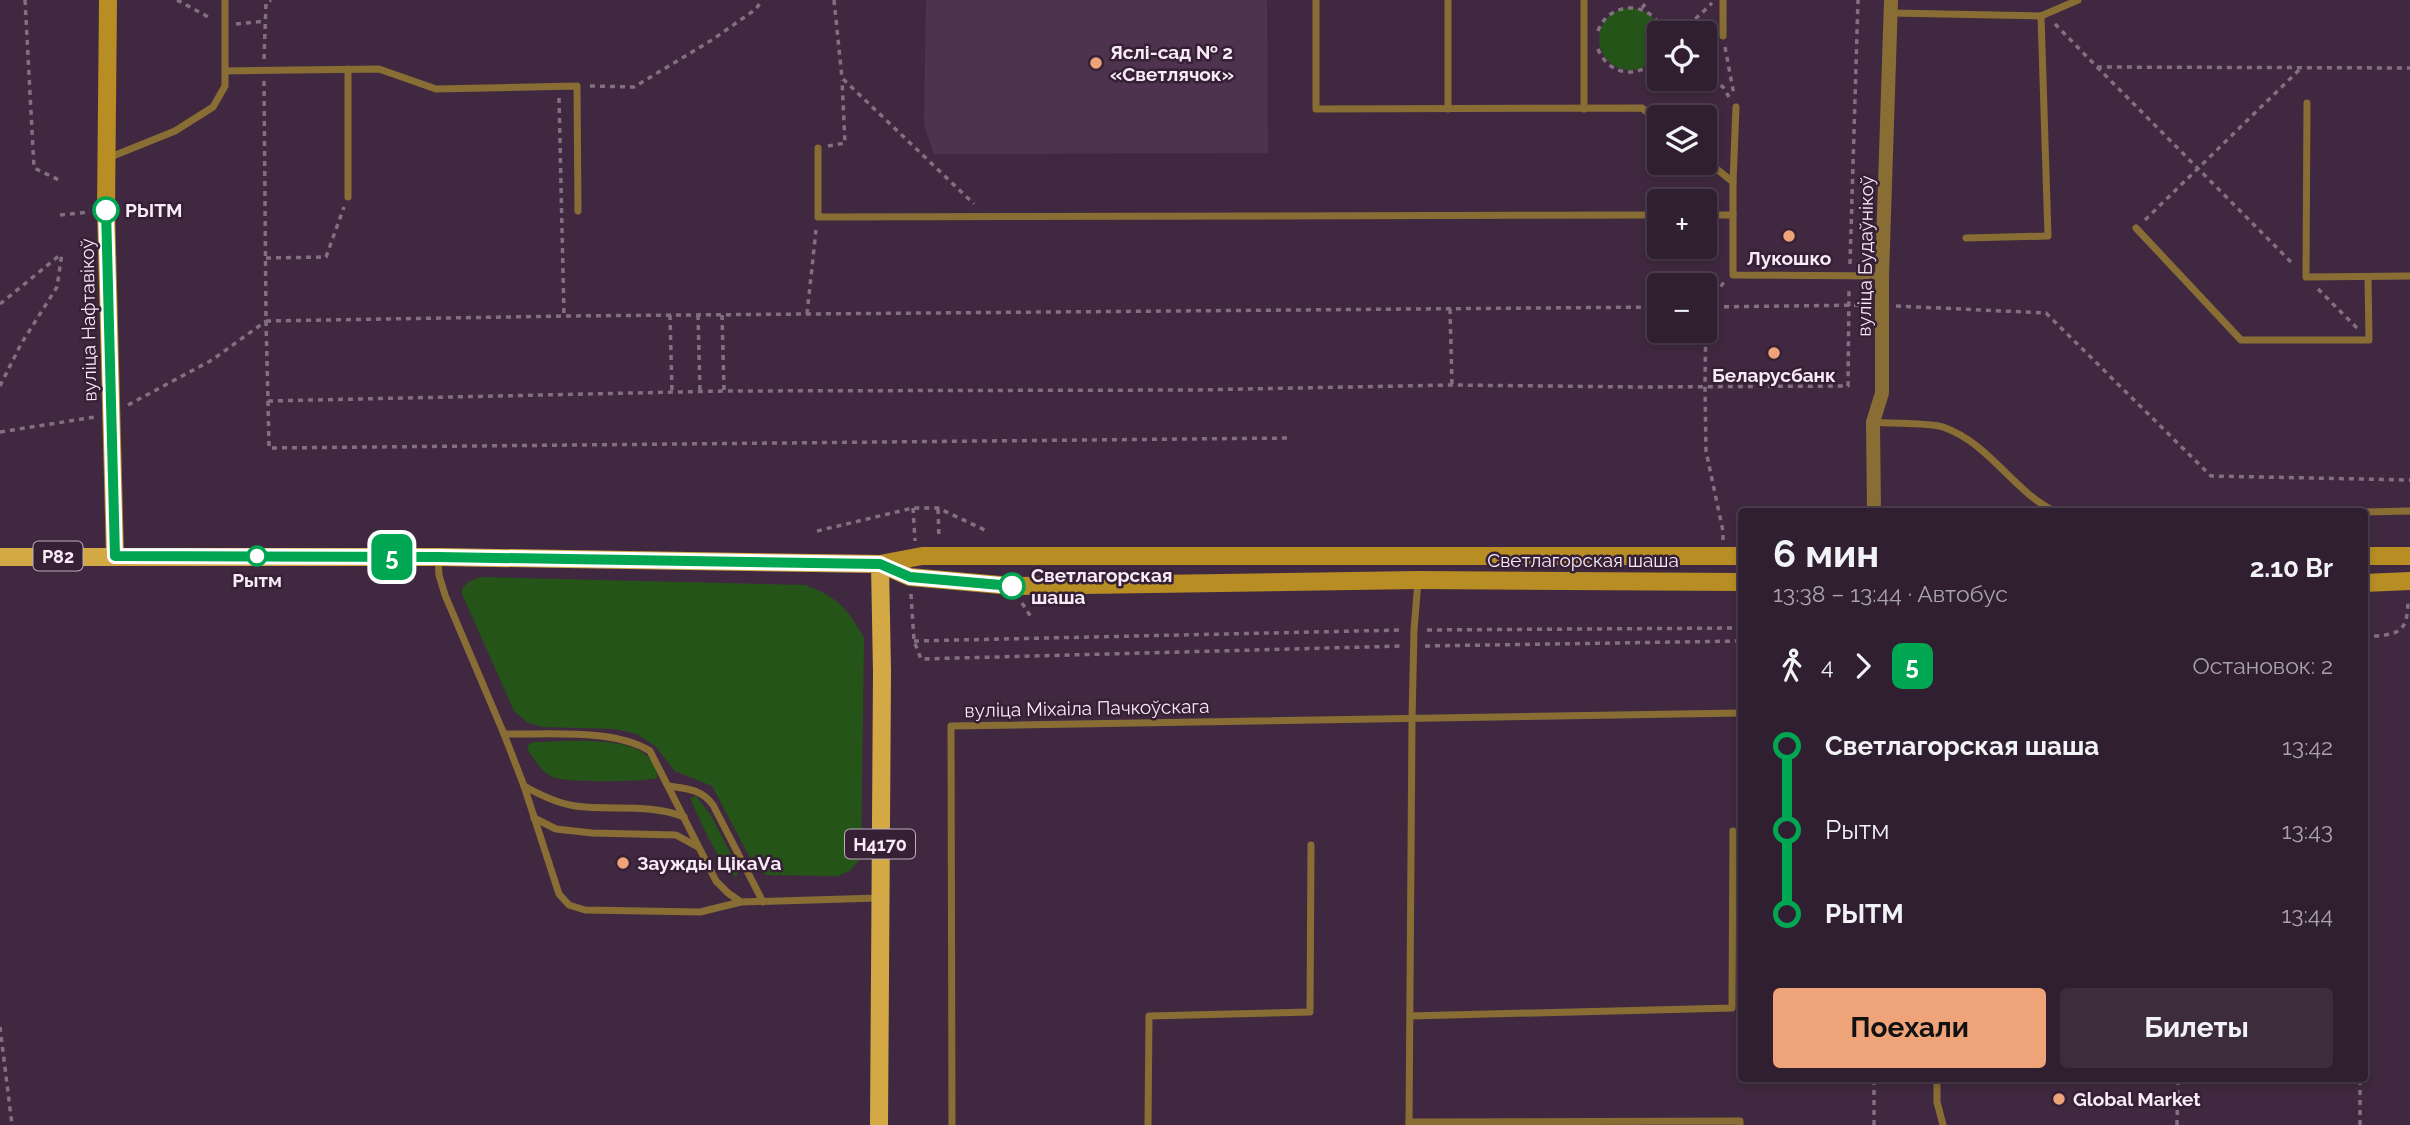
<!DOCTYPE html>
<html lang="ru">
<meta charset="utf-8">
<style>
body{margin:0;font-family:Raleway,sans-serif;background:#3c2c3c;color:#f1f3f6;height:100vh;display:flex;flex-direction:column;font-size:26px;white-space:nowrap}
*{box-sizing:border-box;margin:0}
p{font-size:23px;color:#a8a2ab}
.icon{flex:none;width:38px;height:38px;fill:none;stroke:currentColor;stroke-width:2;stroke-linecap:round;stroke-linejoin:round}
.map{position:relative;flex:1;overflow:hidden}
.panel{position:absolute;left:1738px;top:508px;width:630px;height:574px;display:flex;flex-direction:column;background:#301f30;border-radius:7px;box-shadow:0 4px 10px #0003,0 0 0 2px #4b3d4c}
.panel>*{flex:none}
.badge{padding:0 14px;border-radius:10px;font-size:24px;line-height:46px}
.tools{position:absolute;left:1647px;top:21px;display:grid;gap:14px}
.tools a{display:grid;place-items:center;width:70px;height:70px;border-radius:7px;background:#301f30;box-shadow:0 4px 10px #0003,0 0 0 2px #4b3d4c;font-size:35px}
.map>.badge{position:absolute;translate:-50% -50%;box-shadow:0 0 0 4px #fff}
.legs{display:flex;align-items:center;gap:10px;height:77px;padding:0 35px;font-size:23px}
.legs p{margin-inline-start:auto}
.head{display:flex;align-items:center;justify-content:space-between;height:119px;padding:0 35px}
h1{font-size:38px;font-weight:700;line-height:52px}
.action{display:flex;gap:14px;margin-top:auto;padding:14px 35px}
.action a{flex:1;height:80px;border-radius:7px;background:#efa378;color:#111;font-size:28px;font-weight:700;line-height:80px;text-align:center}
.action a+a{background:#3c2c3c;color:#f1f3f6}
ul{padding:0 35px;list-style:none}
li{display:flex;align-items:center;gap:24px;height:84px;font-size:26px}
li i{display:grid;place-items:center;width:10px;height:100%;margin:0 9px;background:currentColor}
li i::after{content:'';width:18px;height:18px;margin:-9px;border:5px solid;border-radius:50%;background:#301f30}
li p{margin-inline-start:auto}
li:first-child i{background:linear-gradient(#0000 50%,currentColor 0)}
li:last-child i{background:linear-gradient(currentColor 50%,#0000 0)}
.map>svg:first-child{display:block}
.built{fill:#4e334e}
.green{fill:#255419}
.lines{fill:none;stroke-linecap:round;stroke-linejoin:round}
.path{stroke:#836f82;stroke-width:3.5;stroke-dasharray:5 5;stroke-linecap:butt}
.lane{stroke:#886e34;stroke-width:7}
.street{stroke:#886e34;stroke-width:14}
.secondary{stroke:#b78d24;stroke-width:18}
.primary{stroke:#d3a946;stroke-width:18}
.line-1-casing{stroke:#fff;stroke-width:16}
.line-1{stroke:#00a651;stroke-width:10}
.poi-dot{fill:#efa378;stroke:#352035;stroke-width:2.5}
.stop-1-dot{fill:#fff;stroke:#00a651;stroke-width:3.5}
.labels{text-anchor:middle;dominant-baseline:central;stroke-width:5;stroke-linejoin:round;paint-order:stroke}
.shield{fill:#352035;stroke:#beadbe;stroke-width:2}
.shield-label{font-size:18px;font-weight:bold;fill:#f9eaf8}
.poi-label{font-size:19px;font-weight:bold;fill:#f9eaf8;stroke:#352035;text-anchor:start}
.stop-label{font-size:19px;font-weight:bold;fill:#f9eaf8;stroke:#352035;text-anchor:start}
.street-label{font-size:19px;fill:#f9eaf8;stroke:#352035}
</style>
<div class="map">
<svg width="2410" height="1125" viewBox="0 0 2410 1125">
<rect width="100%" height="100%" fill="#402940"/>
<path class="built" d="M926,0H1267L1268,153L934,154L924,125Z"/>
<g class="green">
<circle cx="1630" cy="39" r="31"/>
<path d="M480,577L805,585C838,597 847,608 864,638L861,858L850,871L838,876L766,875L755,867L712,786L675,771L655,746L637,734L615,729L541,727L527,722L514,711L462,594V589L468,582Z"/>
<path d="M533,742C564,742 658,730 657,778C644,782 565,783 553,777C541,772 534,759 527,749L529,744Z"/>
<path d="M696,796L710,814L739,869L736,877C715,858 702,824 690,798Z"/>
</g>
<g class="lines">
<g class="path">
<path d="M25,0L34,168L59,180"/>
<path d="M177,0L212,19"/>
<path d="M834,0L842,78L974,204"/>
<path d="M1642,8L1648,0"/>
<path d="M236,24L266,21"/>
<path d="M2055,24L2097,67L2410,68"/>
<path d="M1598,31C1609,0 1653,0 1663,33"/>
<path d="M1681,33L1712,3"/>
<path d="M1725,47L1734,95"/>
<path d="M1598,49C1609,77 1642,80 1659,55"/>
<path d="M264,59L266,3L271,0"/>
<path d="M2097,67L2293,264"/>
<path d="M1704,74L1723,87L1729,97"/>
<path d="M264,81L266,321L564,316L1659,307"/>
<path d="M590,86L634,87L712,40L756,9L762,0"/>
<path d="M559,98L564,316"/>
<path d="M828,146L845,143L842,80"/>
<path d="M60,215L90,212"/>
<path d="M2145,220L2300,69"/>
<path d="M266,258L326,257L344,207"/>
<path d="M1850,264L1858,0"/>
<path d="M2318,289L2357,328"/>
<path d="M0,304L60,255"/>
<path d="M1896,306L2046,313L2211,476L2410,480"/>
<path d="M1704,307L1867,305"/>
<path d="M1450,309L1452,385"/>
<path d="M807,314L816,230"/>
<path d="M670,315L672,393"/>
<path d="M698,315L700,392"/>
<path d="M722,315L724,391"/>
<path d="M266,321L268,401L724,391L1194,390L1452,385L1641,387L1848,386L1849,289"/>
<path d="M0,386L21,344L57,287L62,253"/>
<path d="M268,401L269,448L1290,438"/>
<path d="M128,405L212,360L266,321"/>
<path d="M0,432L95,417"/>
<path d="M913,508L915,541"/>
<path d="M938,509L939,539"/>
<path d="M817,531L913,508H938L989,532"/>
<path d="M1723,540V531L1706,451L1705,387L1706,307L1724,282"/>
<path d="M255,581L256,572"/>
<path d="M911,594L914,641L921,659L1403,646"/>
<path d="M1022,603L1031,617"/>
<path d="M1427,630L1741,628"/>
<path d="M2364,637C2397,634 2408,636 2408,599"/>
<path d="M914,641L1402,630"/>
<path d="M1425,646L1741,641"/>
<path d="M0,1027L12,1125"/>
<path d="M1874,1125V1078"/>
<path d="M2177,1125L2178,1078"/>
<path d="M2360,1125V1078"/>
</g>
<g class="lane">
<path d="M1316,0V109L1642,108L1659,122"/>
<path d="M1891,13L2041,16L2078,0"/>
<path d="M1723,36V0"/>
<path d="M225,71L379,69L436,89L577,86L578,211"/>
<path d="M2307,103L2306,277L2410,276"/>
<path d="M1448,109V0"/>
<path d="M1584,109V0"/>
<path d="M818,148V217L1659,215"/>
<path d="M108,158L175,131L213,107L225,86V0"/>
<path d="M1704,159L1733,182V215"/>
<path d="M1733,182L1736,107"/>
<path d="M348,197V69"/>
<path d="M1704,215H1733V275L1882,276"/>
<path d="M2136,228L2241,340H2369L2368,277"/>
<path d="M1966,238L2048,236L2041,16"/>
<path d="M1873,422C1891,424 1928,422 1943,427C1989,443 2012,490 2054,511"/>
<path d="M2364,512L2410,511"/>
<path d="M438,558L439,575L445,595L504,734L524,786L559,894L569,905L585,910L700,912L741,902"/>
<path d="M504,734C547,735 614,728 650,751L716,881L728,893L741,902L879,898"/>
<path d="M524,786C540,795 556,803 575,806C611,811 650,803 684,817"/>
<path d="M669,786C688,789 701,789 713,805L763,902"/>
<path d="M534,818L556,829L592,833L676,835L698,847"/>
<path d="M1410,1016L1732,1008L1733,831"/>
<path d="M1937,1078V1102L1943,1125"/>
<path d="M1409,1122L1740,1121V1125"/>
<path d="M952,1125L951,726L1741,713"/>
<path d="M1148,1125L1149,1016L1310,1012L1311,845"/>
<path d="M1409,1125L1412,719L1414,630L1418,581"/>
</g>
<path class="street" d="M1874,511L1873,422L1882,393V276L1891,0"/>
<g class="secondary">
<path d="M108,0L106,210L115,556"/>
<path d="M2364,556H2410"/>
<path d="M880,564L910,577L1012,586L1418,580L1741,582"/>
<path d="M880,564L922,556H1741"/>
<path d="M2364,583L2410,581"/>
</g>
<path class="primary" d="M0,557H438L880,564L882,672L879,1125"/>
</g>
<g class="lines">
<g class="line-1-casing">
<path id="line-1" d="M106,210L115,556L438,557L880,564L910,577L1012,586"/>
</g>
<use href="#line-1" class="line-1"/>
</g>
<g class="poi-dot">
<circle cx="1096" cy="63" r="7"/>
<circle cx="1789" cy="236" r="7"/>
<circle cx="1774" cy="353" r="7"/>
<circle cx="623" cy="863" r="7"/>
<circle cx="2059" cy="1099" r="7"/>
</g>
<g class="stop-1-dot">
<circle cx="106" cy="210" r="12"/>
<circle cx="257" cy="556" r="9"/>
<circle cx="1012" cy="586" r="12"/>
</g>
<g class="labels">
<g class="shield">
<rect x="33.5" y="541.5" width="49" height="29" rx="5"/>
<rect x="845" y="829.5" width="70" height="29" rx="5"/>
</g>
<g class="shield-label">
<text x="58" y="556">Р82</text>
<text x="880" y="844">Н4170</text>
</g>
<g class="poi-label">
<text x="1110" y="52">Яслі-сад № 2<tspan x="1110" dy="22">«Светлячок»</tspan></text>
<text x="1789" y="258" text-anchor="middle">Лукошко</text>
<text x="1774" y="375" text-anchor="middle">Беларусбанк</text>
<text x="637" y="863">Заужды ЦікаVа</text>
<text x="2073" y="1099">Global Market</text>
</g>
<g class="stop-label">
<text x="125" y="210">РЫТМ</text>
<text x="1031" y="575">Светлагорская<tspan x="1031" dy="22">шаша</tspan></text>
<text x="257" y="580" text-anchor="middle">Рытм</text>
</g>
<g class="street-label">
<text transform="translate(1865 256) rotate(-89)">вуліца Будаўнікоў</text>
<text transform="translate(88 320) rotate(-91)">вуліца Нафтавікоў</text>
<text x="1583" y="560">Светлагорская шаша</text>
<text transform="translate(1087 708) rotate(-1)">вуліца Міхаіла Пачкоўскага</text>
</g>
</g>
</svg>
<div class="tools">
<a><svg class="icon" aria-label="locate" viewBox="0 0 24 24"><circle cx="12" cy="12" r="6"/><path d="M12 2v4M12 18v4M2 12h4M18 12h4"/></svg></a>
<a><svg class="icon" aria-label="layers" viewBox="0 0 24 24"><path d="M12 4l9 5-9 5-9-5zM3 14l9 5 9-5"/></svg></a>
<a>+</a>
<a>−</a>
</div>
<b class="badge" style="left:392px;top:557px;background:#00a651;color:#fff">5</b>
<section class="panel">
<div class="head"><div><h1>6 мин</h1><p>13:38 – 13:44 · Автобус</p></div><b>2.10 Br</b></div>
<div class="legs"><svg class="icon" aria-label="walk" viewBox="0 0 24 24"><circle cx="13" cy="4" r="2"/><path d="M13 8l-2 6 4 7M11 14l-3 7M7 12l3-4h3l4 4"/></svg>4<svg class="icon" aria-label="forward" viewBox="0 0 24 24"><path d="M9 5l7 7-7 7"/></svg><b class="badge" style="background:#00a651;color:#fff">5</b><p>Остановок: 2</p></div>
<ul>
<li><i style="color:#00a651"></i><b>Светлагорская шаша</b><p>13:42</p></li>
<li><i style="color:#00a651"></i><span>Рытм</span><p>13:43</p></li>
<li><i style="color:#00a651"></i><b>РЫТМ</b><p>13:44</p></li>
</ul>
<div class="action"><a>Поехали</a><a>Билеты</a></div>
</section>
</div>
